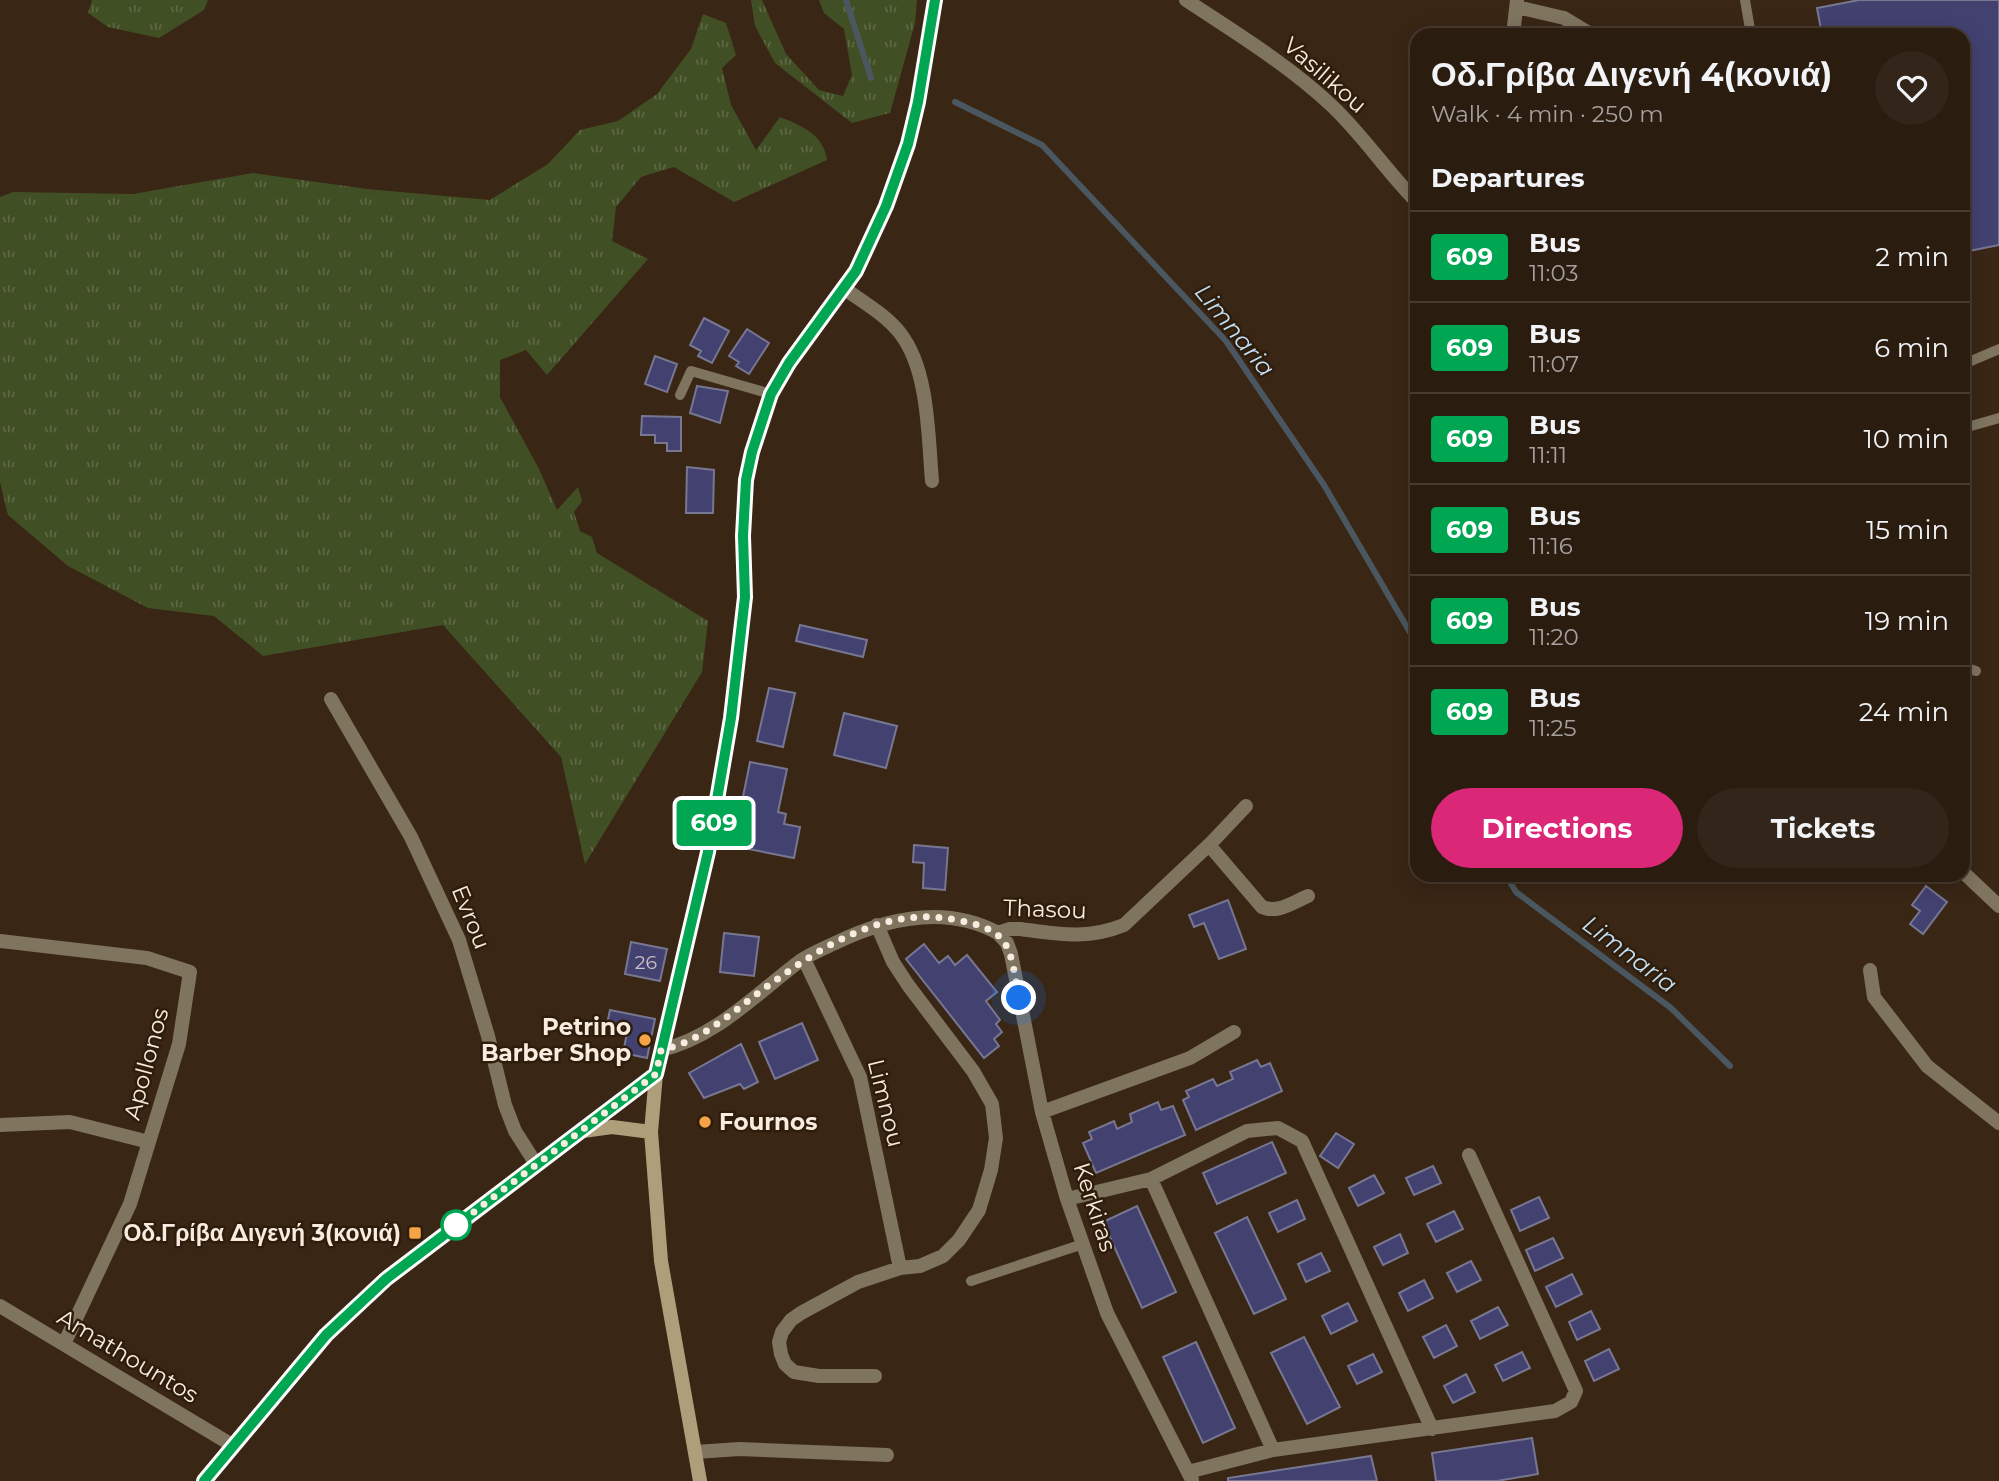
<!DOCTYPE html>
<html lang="en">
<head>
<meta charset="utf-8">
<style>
  :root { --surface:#2b1c10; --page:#332519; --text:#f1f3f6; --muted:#a6a19f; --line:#473a30; --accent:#db2777 }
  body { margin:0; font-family:Montserrat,sans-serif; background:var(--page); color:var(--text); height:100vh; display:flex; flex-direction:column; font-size:26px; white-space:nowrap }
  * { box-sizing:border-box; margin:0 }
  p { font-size:23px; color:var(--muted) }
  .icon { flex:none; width:38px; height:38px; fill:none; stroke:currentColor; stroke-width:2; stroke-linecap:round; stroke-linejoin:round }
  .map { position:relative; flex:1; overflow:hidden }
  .panel { position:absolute; left:1410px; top:28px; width:560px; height:854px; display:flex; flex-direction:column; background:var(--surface); border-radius:21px; box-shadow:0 4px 18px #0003,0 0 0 2px var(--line) }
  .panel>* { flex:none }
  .badge { padding:0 14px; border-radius:5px; font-size:24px; line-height:46px }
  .you { position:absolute; width:35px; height:35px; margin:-18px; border:5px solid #fff; border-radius:50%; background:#1a73e8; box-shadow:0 0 0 10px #1a73e833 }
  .map>.badge { position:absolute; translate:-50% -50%; box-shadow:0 0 0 4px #fff }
  h2 { padding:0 21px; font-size:26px; line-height:63px }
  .round { display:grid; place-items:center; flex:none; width:74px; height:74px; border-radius:37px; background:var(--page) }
  .overview { display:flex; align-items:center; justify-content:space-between; height:119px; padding:0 21px }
  h1 { font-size:33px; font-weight:700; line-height:52px }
  .primary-button { display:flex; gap:14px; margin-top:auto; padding:14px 21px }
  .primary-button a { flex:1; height:80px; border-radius:42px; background:var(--accent); color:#fff; font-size:28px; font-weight:700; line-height:80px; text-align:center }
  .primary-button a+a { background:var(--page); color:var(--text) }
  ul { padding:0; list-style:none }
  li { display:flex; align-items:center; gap:21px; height:91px; padding:0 21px; border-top:2px solid var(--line) }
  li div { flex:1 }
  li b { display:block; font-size:26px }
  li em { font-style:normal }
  li .badge { min-width:77px; font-weight:700; text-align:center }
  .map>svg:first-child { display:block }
  .grass { fill:url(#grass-tufts) }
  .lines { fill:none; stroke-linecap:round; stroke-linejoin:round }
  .stream { stroke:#4b5760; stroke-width:6 }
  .building { fill:#434170; stroke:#777792; stroke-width:2 }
  .lane { stroke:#7f745e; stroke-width:10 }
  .street { stroke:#7f745e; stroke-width:14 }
  .secondary { stroke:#af9e7a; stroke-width:14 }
  .line-casing { stroke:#fff; stroke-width:16 }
  .line { stroke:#00a651; stroke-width:10 }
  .walk { stroke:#f8ebe0; stroke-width:7; stroke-dasharray:0 12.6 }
  .poi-dot { fill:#f4a345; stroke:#2f1d0b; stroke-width:2.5 }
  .stop-dot { fill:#fff; stroke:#00a651; stroke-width:3.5 }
  .labels { text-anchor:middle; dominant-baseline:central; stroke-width:5; stroke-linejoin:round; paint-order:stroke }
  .number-label { font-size:19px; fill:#cbc0c4 }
  .street-label { font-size:23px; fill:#f8ebe0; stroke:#2f1d0b }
  .poi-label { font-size:23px; font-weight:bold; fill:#f8ebe0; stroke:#2f1d0b; text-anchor:end }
  .water-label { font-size:24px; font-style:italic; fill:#c1def4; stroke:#2f1d0b }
</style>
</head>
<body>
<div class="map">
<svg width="1999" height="1481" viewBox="0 0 1999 1481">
  <defs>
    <pattern id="grass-tufts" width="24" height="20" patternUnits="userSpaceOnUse" patternTransform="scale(1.75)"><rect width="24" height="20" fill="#414f25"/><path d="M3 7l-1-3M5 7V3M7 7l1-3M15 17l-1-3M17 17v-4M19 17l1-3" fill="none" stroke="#5d6844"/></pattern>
  </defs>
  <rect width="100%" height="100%" fill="#392615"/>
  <path class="grass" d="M 92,0 L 208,0 L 204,10 L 159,38 L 108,27 L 88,13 Z
    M 751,0 L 762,0 L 786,54 L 819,90 L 843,96 L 852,75 L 844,29 L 824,13 L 819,0 L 917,0 L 915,23 L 890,113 L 852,123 L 775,63 L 755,26 Z
    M 703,14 L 726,23 L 736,55 L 722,68 L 731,105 L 756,150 L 780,117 C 802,126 823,134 827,160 L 734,202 L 674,167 L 641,177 L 616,207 L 612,241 L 648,259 L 547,375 L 526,350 L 500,360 L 500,397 L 539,469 L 557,510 L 578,487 L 582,501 L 574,512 L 580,531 L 592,537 L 597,553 L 708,621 L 702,672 L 585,864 L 561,757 L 443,625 L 263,656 L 214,616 L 148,608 L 68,566 L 8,515 L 0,482 L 0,197 L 13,192 L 133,194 L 253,173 L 367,189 L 490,200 L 548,164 L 580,130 L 618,121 L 657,94 L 691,49 Z"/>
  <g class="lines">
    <path class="stream" d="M 846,0 L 871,78
      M 955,102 L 1042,145 L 1226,341 L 1324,485 L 1418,646
      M 1506,875 L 1516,892 L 1671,1008 L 1730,1066"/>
  </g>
  <path class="building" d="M 1859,0 L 1999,0 L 1999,245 L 1964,252 L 1964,35 L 1822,35 L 1817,8 Z
    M 704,318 L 729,331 L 712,363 L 698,356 L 701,351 L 690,345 Z
    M 747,329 L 769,343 L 749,374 L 736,366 L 739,362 L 729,356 Z
    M 655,356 L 677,364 L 667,392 L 645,384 Z
    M 697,386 L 728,391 L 720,423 L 690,413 Z
    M 642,416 L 681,417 L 681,451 L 667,451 L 667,443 L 655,443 L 655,435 L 641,435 Z
    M 687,467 L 714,470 L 713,513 L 686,513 Z
    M 800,625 L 867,640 L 863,657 L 796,641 Z
    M 769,688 L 795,693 L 783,747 L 757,741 Z
    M 844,713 L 897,726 L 886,768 L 834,755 Z
    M 750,762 L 787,769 L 778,812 L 786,814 L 784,824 L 800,827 L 794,858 L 733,846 Z
    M 914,845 L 948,848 L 945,890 L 923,888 L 924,863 L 913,862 Z
    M 1926,886 L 1947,902 L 1923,934 L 1910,924 L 1920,911 L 1912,905 Z
    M 1228,900 L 1246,949 L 1219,959 L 1204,923 L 1194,927 L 1189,915 Z
    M 724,933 L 759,937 L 754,976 L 720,972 Z
    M 631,942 L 667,949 L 660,981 L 625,974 Z
    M 924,944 L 939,963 L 948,956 L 955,965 L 967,955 L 997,992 L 986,1001 L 1000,1020 L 996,1024 L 1002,1032 L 994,1039 L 999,1046 L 984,1058 L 906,959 Z
    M 610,1010 L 655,1019 L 647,1058 L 623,1053 L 628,1028 L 607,1024 Z
    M 802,1023 L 818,1060 L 775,1079 L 759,1042 Z
    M 741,1044 L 758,1082 L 744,1089 L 740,1084 L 704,1098 L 689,1073 Z
    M 1257,1060 L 1261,1067 L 1270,1063 L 1282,1091 L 1196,1130 L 1183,1100 L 1189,1097 L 1186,1091 L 1213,1079 L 1217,1086 L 1233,1079 L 1230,1072 Z
    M 1158,1102 L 1161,1110 L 1173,1106 L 1185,1135 L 1096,1173 L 1083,1143 L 1092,1139 L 1089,1132 L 1114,1121 L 1117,1129 L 1132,1122 L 1130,1114 Z
    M 1336,1133 L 1354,1144 L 1338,1168 L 1320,1156 Z
    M 1272,1142 L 1286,1173 L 1217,1204 L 1203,1173 Z
    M 1433,1166 L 1441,1183 L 1414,1195 L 1406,1178 Z
    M 1374,1175 L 1384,1193 L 1358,1206 L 1349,1188 Z
    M 1539,1197 L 1549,1218 L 1520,1231 L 1511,1210 Z
    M 1297,1200 L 1305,1219 L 1278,1232 L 1269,1213 Z
    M 1137,1206 L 1176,1292 L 1142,1308 L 1103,1222 Z
    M 1454,1211 L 1463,1229 L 1436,1242 L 1427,1224 Z
    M 1247,1217 L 1286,1299 L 1254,1314 L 1215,1233 Z
    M 1400,1234 L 1408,1253 L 1383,1265 L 1374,1247 Z
    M 1553,1238 L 1563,1258 L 1535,1271 L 1526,1250 Z
    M 1321,1253 L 1330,1271 L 1306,1282 L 1298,1264 Z
    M 1471,1261 L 1481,1280 L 1457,1292 L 1447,1273 Z
    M 1572,1274 L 1582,1294 L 1556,1307 L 1546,1287 Z
    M 1424,1280 L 1433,1298 L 1408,1311 L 1399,1293 Z
    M 1348,1303 L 1357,1321 L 1331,1334 L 1322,1316 Z
    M 1498,1307 L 1508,1325 L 1480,1339 L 1471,1321 Z
    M 1591,1311 L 1600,1329 L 1577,1340 L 1569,1322 Z
    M 1446,1325 L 1457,1346 L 1434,1358 L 1423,1337 Z
    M 1304,1337 L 1340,1407 L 1307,1424 L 1271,1353 Z
    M 1196,1342 L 1235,1428 L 1203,1443 L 1163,1357 Z
    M 1609,1349 L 1619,1369 L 1594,1381 L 1585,1361 Z
    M 1522,1352 L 1530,1368 L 1503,1381 L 1495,1365 Z
    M 1373,1354 L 1382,1372 L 1357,1384 L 1348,1366 Z
    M 1466,1374 L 1475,1392 L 1453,1403 L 1444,1386 Z
    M 1532,1438 L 1538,1474 L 1497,1481 L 1436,1481 L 1432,1453 Z
    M 1371,1456 L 1377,1481 L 1228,1481 L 1228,1478 Z"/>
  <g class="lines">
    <path class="lane" d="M 1745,0 L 1751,35
      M 1964,364 L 1999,349
      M 680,395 L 691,371 L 771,394
      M 1964,428 L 1999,418
      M 1964,667 L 1976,671
      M 971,1281 L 1083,1244"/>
    <path class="street" d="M 1186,0 C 1236,33 1287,64 1331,105 C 1363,135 1387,172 1418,203
      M 1517,7 L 1564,18 L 1592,35
      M 1513,35 L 1517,0
      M 845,289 C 863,302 886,315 900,333 C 929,370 928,436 932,481
      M 331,699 L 411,837 L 459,940 L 488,1036 L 505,1105 L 515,1131 L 536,1164
      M 1209,845 L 1262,907 C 1278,914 1293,902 1308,896
      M 1964,873 L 1999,906
      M 998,933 L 1007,943 L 1011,954 L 1042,1112 L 1067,1199 L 1107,1313 L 1192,1480
      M 0,941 L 147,958 L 190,972 L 179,1044 L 130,1204 L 64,1344
      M 804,959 L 860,1077 L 900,1268
      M 1870,970 L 1874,997 L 1927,1066 L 1999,1123
      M 661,1050 C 715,1038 757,993 800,961 C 810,954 822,949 833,944 C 884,919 945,904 998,933 L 1010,929 L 1020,929 C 1059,934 1087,940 1124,925 L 1212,842 L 1246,806
      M 1042,1112 L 1190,1058 L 1234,1032
      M 0,1125 L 70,1122 L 149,1142
      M 1151,1179 L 1273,1450
      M 1067,1199 L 1151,1179 L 1247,1131 L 1278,1128 L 1302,1141 L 1432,1429
      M 0,1306 L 232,1445
      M 875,1376 L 819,1376 L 794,1372 L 785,1364 L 781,1354 L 779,1342 L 782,1332 L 791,1320 L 801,1313 L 858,1282 L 900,1268 L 920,1266 L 943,1256 L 959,1240 L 979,1210 L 991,1170 L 996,1138 L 992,1104 L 973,1071 L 908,985 L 893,962 L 877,925
      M 696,1452 L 739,1449 L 887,1455
      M 1188,1472 L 1273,1450 L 1555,1411 L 1571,1402 L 1576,1391 L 1469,1155"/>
    <path class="secondary" d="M 583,1131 L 612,1127 L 651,1132
      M 204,1481 L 326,1335 L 386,1279 L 656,1074
      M 700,1481 L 661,1261 L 651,1132 L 656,1074 L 708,852 L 731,718 L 745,597 L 743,536 L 746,480 L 752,452 L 771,394 L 789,363 L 856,271 L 886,206 L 908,144 L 918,102 L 935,0"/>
  </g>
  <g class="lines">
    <g class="line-casing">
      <path id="line" d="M 204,1481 L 326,1335 L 386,1279 L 656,1074 L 708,852 L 731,718 L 745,597 L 743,536 L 746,480 L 752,452 L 771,394 L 789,363 L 856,271 L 886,206 L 908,144 L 918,102 L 935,0"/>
    </g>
    <use href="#line" class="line"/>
    <path class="walk" d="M 456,1225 L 450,1230 L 656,1074 L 661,1050 C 698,1042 724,1019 753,997 C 809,955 877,906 951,919 C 1011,929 1009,943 1019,998"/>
  </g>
  <g class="poi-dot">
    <circle cx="645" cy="1040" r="7"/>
    <circle cx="705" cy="1122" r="7"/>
    <rect x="408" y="1226" width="14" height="14" rx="3.5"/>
  </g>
  <circle class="stop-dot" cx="456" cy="1225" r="14"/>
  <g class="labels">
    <g class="number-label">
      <text x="646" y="962">26</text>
    </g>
    <g class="street-label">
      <text transform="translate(1325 75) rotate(41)">Vasilikou</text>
      <text transform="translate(1045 909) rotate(2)">Thasou</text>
      <text transform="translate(471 917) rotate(68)">Evrou</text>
      <text transform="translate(146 1064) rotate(-75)">Apollonos</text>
      <text transform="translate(886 1103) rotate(76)">Limnou</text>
      <text transform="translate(1095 1207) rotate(72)">Kerkiras</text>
      <text transform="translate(128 1356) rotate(31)">Amathountos</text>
    </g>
    <g class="poi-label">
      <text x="631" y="1027">Petrino<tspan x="631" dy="26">Barber Shop</tspan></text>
      <text x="719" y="1122" text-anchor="start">Fournos</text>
      <text x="401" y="1233">Οδ.Γρίβα Διγενή 3(κονιά)</text>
    </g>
    <g class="water-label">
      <text transform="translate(1235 330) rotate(51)">Limnaria</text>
      <text transform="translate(1630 954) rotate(37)">Limnaria</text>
    </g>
  </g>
</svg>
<div class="you" style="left:1019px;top:998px"></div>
<b class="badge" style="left:714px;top:823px;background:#00a651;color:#fff">609</b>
<section class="panel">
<div class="overview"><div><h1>Οδ.Γρίβα Διγενή 4(κονιά)</h1><p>Walk · 4 min · 250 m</p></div><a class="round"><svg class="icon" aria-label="heart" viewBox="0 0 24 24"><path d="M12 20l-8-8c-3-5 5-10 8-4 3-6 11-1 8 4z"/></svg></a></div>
<h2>Departures</h2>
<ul>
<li><span class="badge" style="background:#00a651;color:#fff">609</span><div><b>Bus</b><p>11:03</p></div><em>2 min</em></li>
<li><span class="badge" style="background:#00a651;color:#fff">609</span><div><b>Bus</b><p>11:07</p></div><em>6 min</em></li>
<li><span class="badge" style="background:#00a651;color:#fff">609</span><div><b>Bus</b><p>11:11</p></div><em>10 min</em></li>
<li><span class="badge" style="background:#00a651;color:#fff">609</span><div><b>Bus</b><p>11:16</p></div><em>15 min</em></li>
<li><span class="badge" style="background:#00a651;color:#fff">609</span><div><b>Bus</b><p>11:20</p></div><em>19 min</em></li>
<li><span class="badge" style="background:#00a651;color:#fff">609</span><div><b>Bus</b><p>11:25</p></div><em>24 min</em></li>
</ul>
<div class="primary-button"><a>Directions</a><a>Tickets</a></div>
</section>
</div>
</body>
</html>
